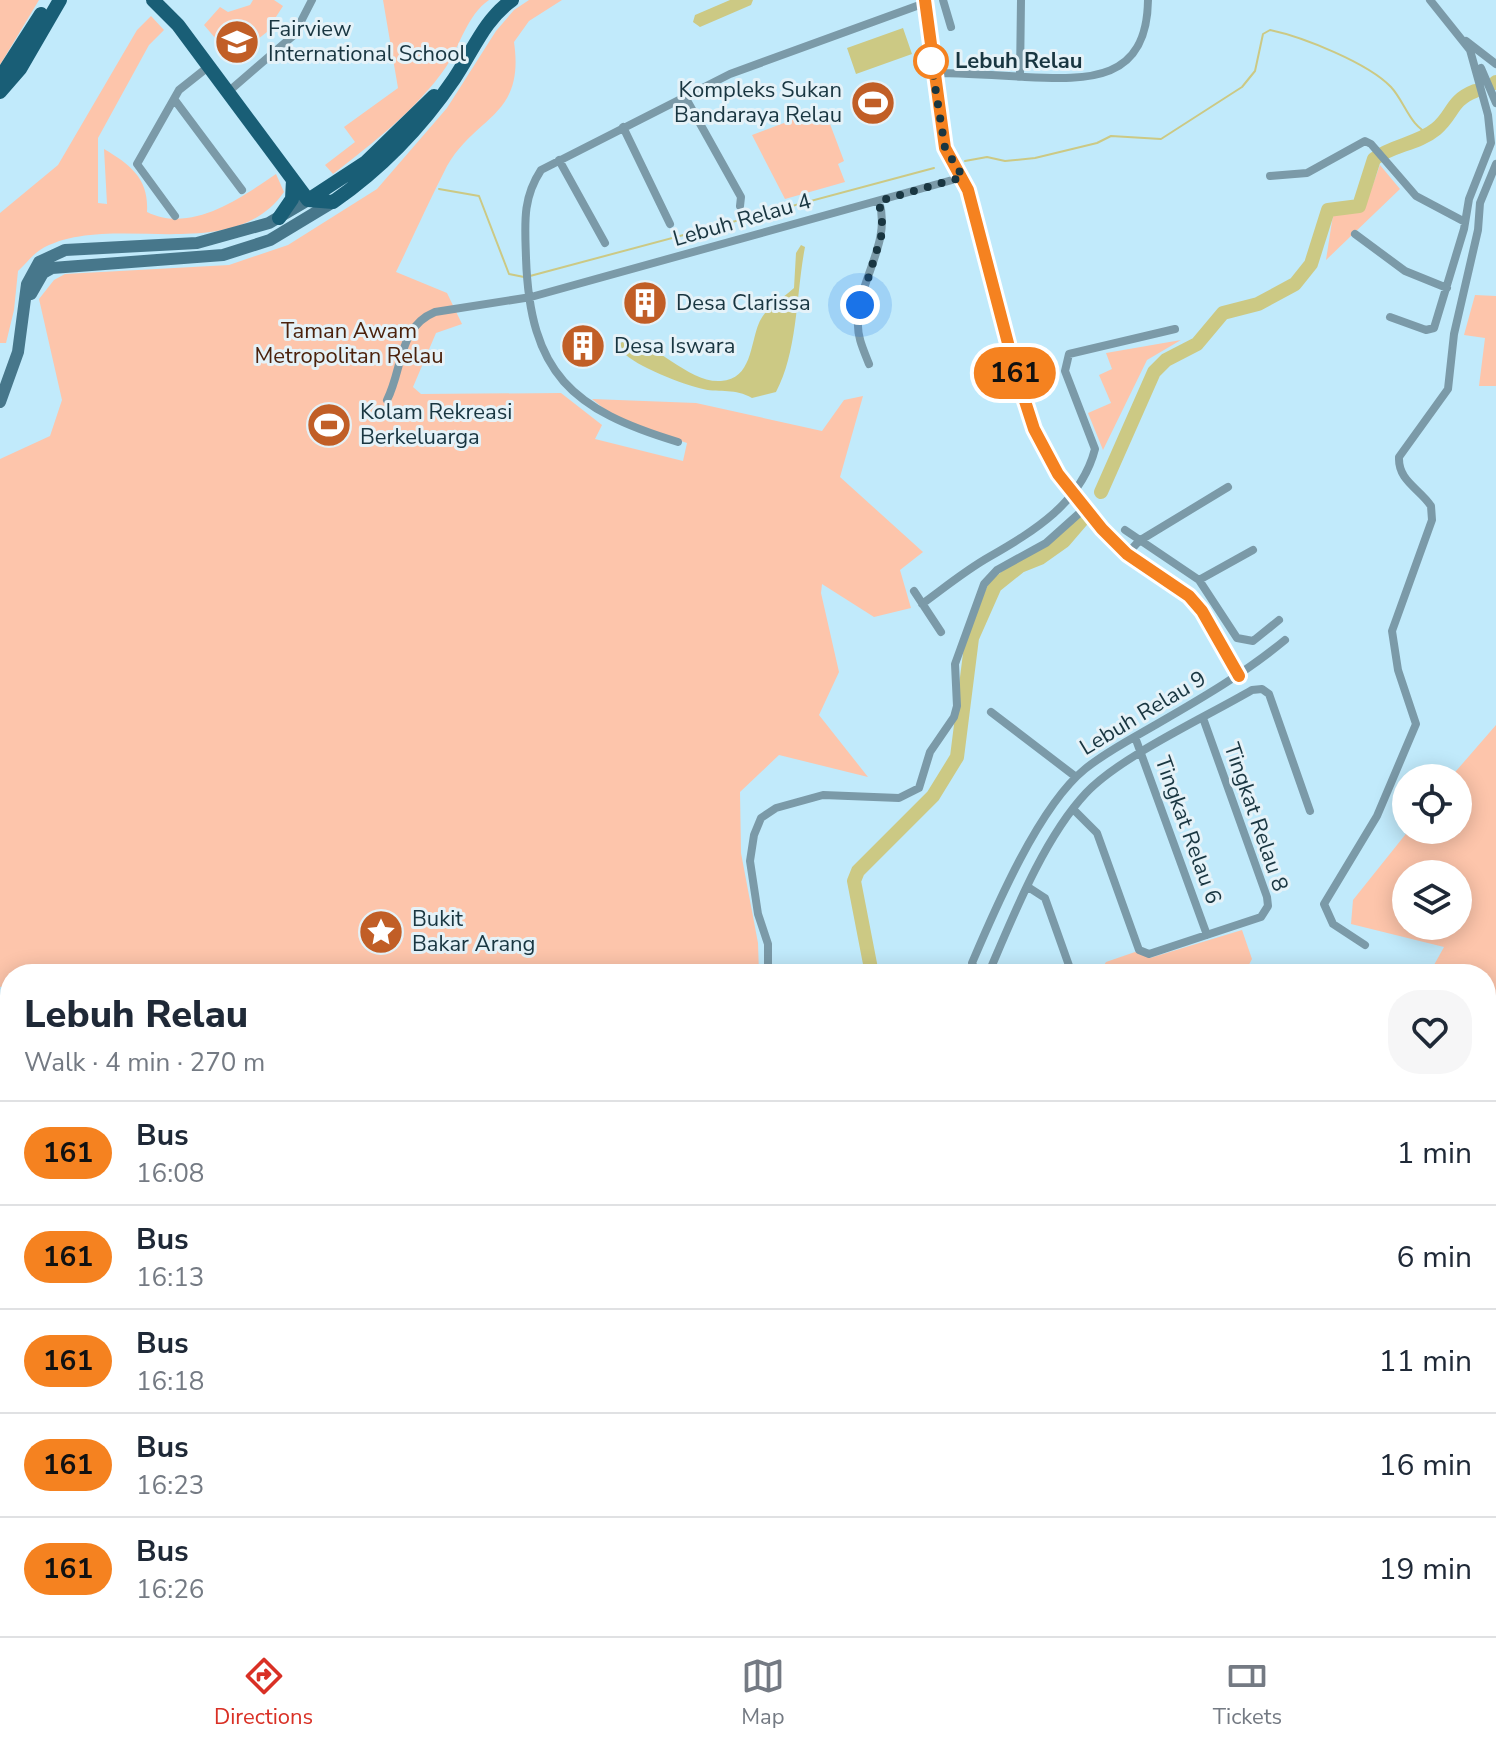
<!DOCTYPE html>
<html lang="en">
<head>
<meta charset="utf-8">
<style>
  :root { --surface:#fff; --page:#f6f6f7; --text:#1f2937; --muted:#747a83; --line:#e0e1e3; --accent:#d93025 }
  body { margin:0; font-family:"Nunito Sans",sans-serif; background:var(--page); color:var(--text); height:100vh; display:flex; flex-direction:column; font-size:30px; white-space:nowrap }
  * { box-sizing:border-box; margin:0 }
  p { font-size:26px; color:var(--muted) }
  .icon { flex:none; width:44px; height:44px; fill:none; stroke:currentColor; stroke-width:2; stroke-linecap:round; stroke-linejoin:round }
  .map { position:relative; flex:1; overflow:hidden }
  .sheet { position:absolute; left:0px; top:964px; width:1496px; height:672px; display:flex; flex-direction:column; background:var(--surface); border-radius:32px 32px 0 0; box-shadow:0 4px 20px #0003 }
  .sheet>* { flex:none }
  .badge { padding:0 16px; border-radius:26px; font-size:28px; line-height:52px }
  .tools { position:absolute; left:1392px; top:764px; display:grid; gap:16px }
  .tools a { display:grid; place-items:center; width:80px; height:80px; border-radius:50%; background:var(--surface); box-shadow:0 4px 20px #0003; font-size:40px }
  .you { position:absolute; width:40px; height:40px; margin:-20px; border:6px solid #fff; border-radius:50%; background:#1a73e8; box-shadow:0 0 0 12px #1a73e833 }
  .map>.badge { position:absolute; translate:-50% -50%; box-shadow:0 0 0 4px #fff }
  .round { display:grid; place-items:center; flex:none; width:84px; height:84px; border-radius:32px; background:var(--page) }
  .head { display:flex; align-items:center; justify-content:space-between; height:136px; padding:0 24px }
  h1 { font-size:38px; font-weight:800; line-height:60px }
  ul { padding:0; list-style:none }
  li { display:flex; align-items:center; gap:24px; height:104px; padding:0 24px; border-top:2px solid var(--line) }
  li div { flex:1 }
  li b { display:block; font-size:30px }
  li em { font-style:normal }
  li .badge { min-width:88px; font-weight:700; text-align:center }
  .tab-bar { display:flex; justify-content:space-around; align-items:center; height:112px; border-top:2px solid var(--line); background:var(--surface); font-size:22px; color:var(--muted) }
  .tab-bar a { display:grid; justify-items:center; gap:4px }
  .tab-bar .selected { color:var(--accent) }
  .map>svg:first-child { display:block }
  .green { fill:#fdc5ab; fill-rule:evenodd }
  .water { fill:#ccc984 }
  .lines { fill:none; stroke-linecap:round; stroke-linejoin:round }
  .stream { stroke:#ccc984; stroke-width:2 }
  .river { stroke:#ccc984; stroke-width:14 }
  .street { stroke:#7b9aa8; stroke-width:8 }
  .secondary { stroke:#47778b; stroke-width:12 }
  .primary { stroke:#195e76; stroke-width:14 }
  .line-casing { stroke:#fff; stroke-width:18 }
  .line { stroke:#f58220; stroke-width:12 }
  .walk { stroke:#193641; stroke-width:8; stroke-dasharray:0 14.4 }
  .stop-dot { fill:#fff; stroke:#f58220; stroke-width:4 }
  .labels { text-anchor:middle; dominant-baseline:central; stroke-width:6; stroke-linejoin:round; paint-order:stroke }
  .poi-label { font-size:22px; fill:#193641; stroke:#e5f2f8; text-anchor:start }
  .stop-label { font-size:22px; font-weight:bold; fill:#193641; stroke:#e5f2f8; text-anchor:start }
  .street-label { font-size:22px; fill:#193641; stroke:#e5f2f8 }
  .park-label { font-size:22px; fill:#4c220c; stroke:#e5f2f8 }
</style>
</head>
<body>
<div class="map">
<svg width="1496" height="1636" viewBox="0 0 1496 1636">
  <rect width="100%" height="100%" fill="#c1eafb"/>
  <path class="green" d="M 0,0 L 39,0 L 0,65 Z
    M 253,0 L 274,0 L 283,6 L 274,20 L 277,24 L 233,59 L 204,25 L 220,7 L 228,12 L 250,5 Z
    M 383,0 L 489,0 C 467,15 460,46 446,67 C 417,109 373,143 333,174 L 325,165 L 355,142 L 344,127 L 398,88 Z
    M 529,0 L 562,0 L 529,21 L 514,42 C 525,117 476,115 447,166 C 429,201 413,237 396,272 L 447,293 L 462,324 L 436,333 L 413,387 L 421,394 L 561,393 L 602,425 L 595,439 L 683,461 L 687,443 L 618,420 L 592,399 L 696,403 L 822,431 L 844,400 L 863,396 L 840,477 L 923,552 L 900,570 L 911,608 L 874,617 L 822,584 L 821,593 L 839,672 L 819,715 L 868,777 L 779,755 L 740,792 L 741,853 L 758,943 L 759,974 L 10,974 L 10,985 L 0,987 L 0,459 L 50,436 L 62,400 L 39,299 L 54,280 L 65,274 L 229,265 L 288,245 L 377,189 L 447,108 L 496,31 L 514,10 Z
    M 151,16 L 164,30 L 149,45 L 98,138 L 98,203 L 107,204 L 104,149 C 131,165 149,179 147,212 C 191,234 241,198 276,174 L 284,192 C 231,268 108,209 40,250 C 32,255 25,265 18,271 L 14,310 L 6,343 L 0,343 L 0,213 L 58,165 L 137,30 Z
    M 813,112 L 816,120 L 827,116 L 844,161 L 838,164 L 845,182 L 785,199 L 752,135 Z
    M 1380,165 L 1400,189 L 1326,260 L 1333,215 L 1364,209 Z
    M 1475,295 L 1496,296 L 1496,386 L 1479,386 L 1485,338 L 1464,335 Z
    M 1181,340 L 1147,360 L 1103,450 L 1088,413 L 1111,403 L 1099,375 L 1112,369 L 1106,353 Z
    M 1496,725 L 1496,1636 L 568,1636 L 571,1626 L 1486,1626 L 1486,974 L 1429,974 L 1444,947 L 1351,924 L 1353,900 L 1409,830 L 1458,830 L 1458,778 L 1450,778 ZM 1406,874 L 1458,874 L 1458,926 L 1406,926 Z
    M 1242,930 L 1252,959 L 1244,974 L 1220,974 L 1211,967 L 1197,974 L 1086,974 L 1103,967 L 1106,962 L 1135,952 L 1150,958 Z
    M 0,1174 L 10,1176 L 10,1251 L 0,1252 Z
    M 10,1550 L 10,1626 L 406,1626 L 384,1636 L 101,1636 L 90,1627 L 62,1636 L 0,1636 L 0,1554 Z"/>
  <path class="water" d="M 730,0 L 753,0 L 751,5 L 700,27 L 693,22 L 695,15 Z
    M 903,28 L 912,54 L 856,74 L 847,48 Z
    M 801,245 L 805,247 C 796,293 798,351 776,392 L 752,398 C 735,388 721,393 703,389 C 684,385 635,366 623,352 L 620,343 C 647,331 686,384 721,381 C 752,379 750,344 759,323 C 765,308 782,299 794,288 L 796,253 Z"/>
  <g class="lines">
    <path class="stream" d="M 965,161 L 987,157 L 1005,161 L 1035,158 L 1097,143 L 1111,136 L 1161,139 L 1242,87 L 1255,71 L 1263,34 L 1270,30 C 1303,37 1368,63 1391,87 C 1405,102 1410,127 1430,134
      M 439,189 L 479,196 L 509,274 L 524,277
      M 530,276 L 934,168"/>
    <path class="river" d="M 1495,83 L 1496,82
      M 1101,492 L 1154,372 L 1166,360 L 1197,344 L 1223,313 L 1258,304 L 1295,284 L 1311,264 L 1328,210 L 1359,206 L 1374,159 C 1392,145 1418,144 1436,129 C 1454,114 1450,101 1475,91
      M 872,974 L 854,881 L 858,871 L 933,796 L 957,757 L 972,638 L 995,586 L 1020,566 L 1040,558 L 1064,541 L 1082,520"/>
    <path class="street" d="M 943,0 L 951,27
      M 925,1 L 945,148 L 968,190 L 1015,370 L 1034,429 L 1058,474 L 1102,529 L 1127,554 L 1189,596 L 1202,611 L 1239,676
      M 1466,41 L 1496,64
      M 1481,68 L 1496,103
      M 933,73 C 964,73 994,75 1025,77 C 1089,80 1147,82 1148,0
      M 1020,76 L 1021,0
      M 228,92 L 294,35 L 312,0
      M 684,95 L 741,197 L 740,206
      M 174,99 L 242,190
      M 623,127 L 670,224
      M 559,160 L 605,243
      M 1270,176 L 1307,173 L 1365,141 L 1371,144 L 1416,196 L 1465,222
      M 175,216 L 137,164 L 179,90 L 208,67
      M 1355,234 L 1405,271 L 1447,288
      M 1390,317 L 1426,330 L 1434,328 L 1464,229 L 1469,199 L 1491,143 L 1488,115 L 1470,50 L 1430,0
      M 869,364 C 864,351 857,337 858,322 C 858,280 892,243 879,201
      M 387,400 C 403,369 398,327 435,312 L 531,297 L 963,177
      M 678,442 C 572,410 530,374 526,258 C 525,224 522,199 541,170 L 730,74 L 925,3
      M 1125,530 L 1199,580 L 1237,638 L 1253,641 L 1279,620
      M 1127,554 L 1139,541 L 1228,487
      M 1199,580 L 1253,550
      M 914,591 L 941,632
      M 922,604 C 944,588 966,570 989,557 C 1034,531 1081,503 1095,449 L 1065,371 L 1069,354 L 1175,329
      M 991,712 L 1076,777
      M 1135,737 L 1207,935
      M 1074,810 L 1097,833 L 1139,950 L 1149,954 L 1261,917 L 1268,906 L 1267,897 L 1203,718
      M 1028,887 L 1045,898 L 1072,974
      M 1365,945 L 1333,924 L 1324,904 L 1377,816 L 1416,724 L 1398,670 L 1392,631 L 1432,520 L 1431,506 C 1419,488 1398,481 1399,457 L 1448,389 L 1454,334 L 1478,230 L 1480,203 L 1496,164
      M 990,970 C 1014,914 1044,838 1086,793 C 1121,756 1206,717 1252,690 L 1262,689 L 1269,694 L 1310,811
      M 768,974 L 768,944 L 758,914 L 750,861 L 754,835 L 761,818 L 776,808 L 823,795 L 899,798 L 919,788 L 930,752 L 954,717 L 957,706 L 955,664 L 984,584 L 997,570 L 1046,543 L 1084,509
      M 977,974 L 972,963 C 995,909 1039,806 1085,769 C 1107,751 1133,738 1157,724 C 1202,698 1245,673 1285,640"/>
    <path class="secondary" d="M 31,294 L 43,273 L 52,268 L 223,255 L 270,240 L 333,202
      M 0,402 L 18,352 L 27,284 L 39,262 L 65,250 L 197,243 L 269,223 L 308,200"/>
    <path class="primary" d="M 153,0 L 178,25 L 308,200
      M 0,78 L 41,14
      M 0,92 L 20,69 L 60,0
      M 308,200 L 333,202 C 382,168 420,129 454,79 C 473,51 484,20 512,0
      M 308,200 L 366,162 L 434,96
      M 279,218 L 292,199 L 293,180
      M 0,1005 L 10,1003
      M 519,1626 L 529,1636"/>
  </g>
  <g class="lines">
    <g class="line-casing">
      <path id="line" d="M 925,0 L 945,148 L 968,190 L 1015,370 L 1034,429 L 1058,474 L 1102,529 L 1127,554 L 1189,596 L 1202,611 L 1239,676"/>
    </g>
    <use href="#line" class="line"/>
    <path class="walk" d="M 860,305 L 883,230 L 879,201 L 963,177 L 945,148 L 931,61"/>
  </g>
  <defs>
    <g id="school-disc" transform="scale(2.3)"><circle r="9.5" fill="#c15e26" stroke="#e5f2f8"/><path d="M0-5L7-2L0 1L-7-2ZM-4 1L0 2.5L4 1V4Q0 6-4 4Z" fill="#fff"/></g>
    <g id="stadium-disc" transform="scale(2.3)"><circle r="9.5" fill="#c15e26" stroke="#e5f2f8"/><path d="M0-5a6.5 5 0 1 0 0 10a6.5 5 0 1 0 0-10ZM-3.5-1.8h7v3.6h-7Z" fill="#fff"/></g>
    <g id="building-disc" transform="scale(2.3)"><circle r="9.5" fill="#c15e26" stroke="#e5f2f8"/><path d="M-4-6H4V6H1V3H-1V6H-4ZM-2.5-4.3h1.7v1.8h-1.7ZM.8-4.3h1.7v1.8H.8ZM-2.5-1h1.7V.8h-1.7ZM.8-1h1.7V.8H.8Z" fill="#fff"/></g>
    <g id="sight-disc" transform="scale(2.3)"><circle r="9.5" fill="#c15e26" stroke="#e5f2f8"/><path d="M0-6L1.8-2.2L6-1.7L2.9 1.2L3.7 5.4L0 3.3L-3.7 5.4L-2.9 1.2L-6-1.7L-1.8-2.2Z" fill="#fff"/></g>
  </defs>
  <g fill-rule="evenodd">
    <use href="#school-disc" x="237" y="42"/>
    <use href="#stadium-disc" x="873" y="103"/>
    <use href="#building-disc" x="645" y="303"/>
    <use href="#building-disc" x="583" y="346"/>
    <use href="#stadium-disc" x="329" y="425"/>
    <use href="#sight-disc" x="381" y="932"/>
  </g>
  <circle class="stop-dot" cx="931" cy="61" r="16"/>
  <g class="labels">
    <g class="poi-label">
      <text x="268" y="29">Fairview<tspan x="268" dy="25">International School</tspan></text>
      <text x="842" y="90" text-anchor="end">Kompleks Sukan<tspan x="842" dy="25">Bandaraya Relau</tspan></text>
      <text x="676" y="303">Desa Clarissa</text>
      <text x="614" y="346">Desa Iswara</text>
      <text x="360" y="412">Kolam Rekreasi<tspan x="360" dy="25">Berkeluarga</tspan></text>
      <text x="412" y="919">Bukit<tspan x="412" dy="25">Bakar Arang</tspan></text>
    </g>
    <g class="stop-label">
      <text x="955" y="61">Lebuh Relau</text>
    </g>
    <g class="street-label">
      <text transform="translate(742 220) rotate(-16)">Lebuh Relau 4</text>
      <text transform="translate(1143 713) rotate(-31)">Lebuh Relau 9</text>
      <text transform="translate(1256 817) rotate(71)">Tingkat Relau 8</text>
      <text transform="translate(1188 830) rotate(70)">Tingkat Relau 6</text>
    </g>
    <g class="park-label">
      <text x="349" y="331">Taman Awam<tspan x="349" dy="25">Metropolitan Relau</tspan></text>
    </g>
  </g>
</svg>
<div class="tools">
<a><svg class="icon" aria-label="locate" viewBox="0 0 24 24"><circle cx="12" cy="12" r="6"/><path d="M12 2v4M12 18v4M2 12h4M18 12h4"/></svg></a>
<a><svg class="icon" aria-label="layers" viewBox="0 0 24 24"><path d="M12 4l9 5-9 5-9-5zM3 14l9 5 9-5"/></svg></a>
</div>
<div class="you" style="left:860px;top:305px"></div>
<b class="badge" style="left:1015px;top:373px;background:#f58220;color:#111">161</b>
<section class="sheet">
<div class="head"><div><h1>Lebuh Relau</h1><p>Walk · 4 min · 270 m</p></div><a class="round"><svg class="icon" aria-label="heart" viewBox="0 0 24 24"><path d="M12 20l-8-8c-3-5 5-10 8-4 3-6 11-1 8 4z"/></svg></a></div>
<ul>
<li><span class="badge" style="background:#f58220;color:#111">161</span><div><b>Bus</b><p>16:08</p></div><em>1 min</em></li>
<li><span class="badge" style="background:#f58220;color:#111">161</span><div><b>Bus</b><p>16:13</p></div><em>6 min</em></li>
<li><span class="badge" style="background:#f58220;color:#111">161</span><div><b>Bus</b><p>16:18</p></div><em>11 min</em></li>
<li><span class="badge" style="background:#f58220;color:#111">161</span><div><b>Bus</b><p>16:23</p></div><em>16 min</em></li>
<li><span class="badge" style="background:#f58220;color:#111">161</span><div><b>Bus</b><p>16:26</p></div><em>19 min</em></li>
</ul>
</section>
</div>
<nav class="tab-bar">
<a class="selected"><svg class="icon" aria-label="directions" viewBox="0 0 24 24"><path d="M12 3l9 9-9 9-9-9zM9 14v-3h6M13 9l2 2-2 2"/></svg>Directions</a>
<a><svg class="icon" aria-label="map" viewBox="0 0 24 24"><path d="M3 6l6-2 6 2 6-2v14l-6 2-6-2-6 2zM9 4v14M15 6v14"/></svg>Map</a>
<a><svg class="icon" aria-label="tickets" viewBox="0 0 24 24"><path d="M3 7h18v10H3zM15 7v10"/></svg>Tickets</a>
</nav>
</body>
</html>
